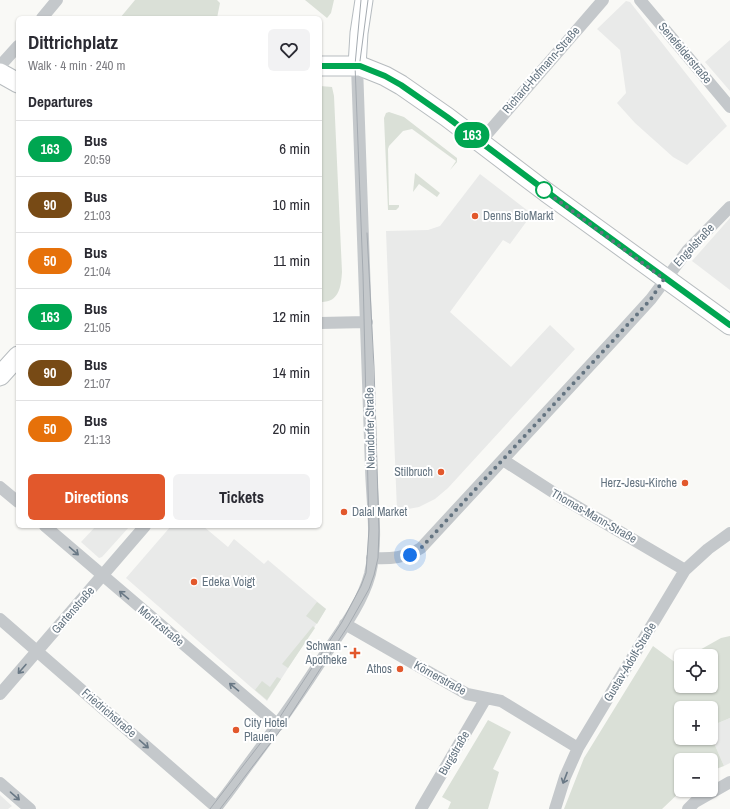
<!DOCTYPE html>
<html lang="en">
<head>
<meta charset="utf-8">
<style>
  :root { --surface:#fff; --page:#f2f2f3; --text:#2b2b33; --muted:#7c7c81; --line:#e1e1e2; --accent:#e2582c }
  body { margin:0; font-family:"Archivo Narrow",sans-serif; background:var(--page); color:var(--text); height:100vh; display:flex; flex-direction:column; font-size:15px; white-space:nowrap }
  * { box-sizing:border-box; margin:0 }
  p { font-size:13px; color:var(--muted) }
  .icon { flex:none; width:22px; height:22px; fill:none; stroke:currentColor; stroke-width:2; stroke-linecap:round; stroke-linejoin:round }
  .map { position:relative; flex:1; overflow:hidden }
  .panel { position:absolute; left:16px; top:16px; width:306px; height:512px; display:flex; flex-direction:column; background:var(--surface); border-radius:6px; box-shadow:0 1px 3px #0004 }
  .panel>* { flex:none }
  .badge { padding:0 8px; border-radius:13px; font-size:14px; line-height:26px }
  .fabs { position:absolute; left:674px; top:649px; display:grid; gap:8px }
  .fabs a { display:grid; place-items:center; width:44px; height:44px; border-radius:6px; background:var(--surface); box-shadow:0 1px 3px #0004; font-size:20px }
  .you { position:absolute; width:20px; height:20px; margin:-10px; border:3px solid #fff; border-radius:50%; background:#1a73e8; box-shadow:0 0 0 6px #1a73e833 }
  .map>.badge { position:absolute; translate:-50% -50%; box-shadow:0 0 0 2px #fff }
  h2 { padding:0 12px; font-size:15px; line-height:36px }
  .round { display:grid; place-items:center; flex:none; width:42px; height:42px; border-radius:6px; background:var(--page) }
  .summary { display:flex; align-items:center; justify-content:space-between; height:68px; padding:0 12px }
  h1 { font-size:19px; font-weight:700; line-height:30px }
  .button { display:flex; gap:8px; margin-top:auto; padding:8px 12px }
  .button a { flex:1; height:46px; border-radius:6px; background:var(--accent); color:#fff; font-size:16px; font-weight:700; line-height:46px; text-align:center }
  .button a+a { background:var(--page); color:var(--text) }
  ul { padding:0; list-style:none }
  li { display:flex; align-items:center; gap:12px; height:56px; padding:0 12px; border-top:1px solid var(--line) }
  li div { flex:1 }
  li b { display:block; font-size:15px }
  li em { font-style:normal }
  li .badge { min-width:44px; font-weight:700; text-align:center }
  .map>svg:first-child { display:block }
  .built { fill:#e9eae9 }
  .green { fill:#dae0d7 }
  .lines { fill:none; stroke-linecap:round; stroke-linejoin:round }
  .secondary-casing { stroke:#b6bcc0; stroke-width:19 }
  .primary-casing { stroke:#b7bcbf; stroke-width:21 }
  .street { stroke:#c4c8cb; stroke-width:12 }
  .secondary { stroke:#fff; stroke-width:17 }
  .primary { stroke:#fff; stroke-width:19 }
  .tram { stroke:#a5abb1; stroke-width:1 }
  .oneway { stroke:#697885 }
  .line-casing { stroke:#fff; stroke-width:9 }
  .line { stroke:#00a651; stroke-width:6 }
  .walk { stroke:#647481; stroke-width:4; stroke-dasharray:0 7.2 }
  .stop-dot { fill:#fff; stroke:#00a651; stroke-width:2 }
  .poi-dot { fill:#e2582c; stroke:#fff; stroke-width:1.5 }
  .labels { text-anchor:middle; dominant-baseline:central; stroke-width:4; stroke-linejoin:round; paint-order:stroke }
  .street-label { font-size:12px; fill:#647481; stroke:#fff }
  .poi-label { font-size:12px; fill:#647481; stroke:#fff; text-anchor:start }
</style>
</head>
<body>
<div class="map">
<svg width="730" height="809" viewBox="0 0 730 809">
  <rect width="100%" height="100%" fill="#f9f9f6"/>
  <path class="built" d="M 626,1 L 630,2 L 727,126 L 687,165 L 673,157 L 635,123 L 617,103 L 626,93 L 620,50 L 597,29 Z
    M 730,40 L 730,91 L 705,62 Z
    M 480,174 L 532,214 L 510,244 L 503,240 L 450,312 L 511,367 L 550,325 L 575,349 L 448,488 L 435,499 L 419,507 L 397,511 L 386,231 L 428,230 L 440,226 Z
    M 730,218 L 730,290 L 692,261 Z
    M 96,526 L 130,526 L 102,557 L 99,558 L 81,542 Z
    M 171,526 L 203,526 L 228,547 L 234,539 L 264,564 L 268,560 L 326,609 L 267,701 L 126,578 Z
    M 730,718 L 730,763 L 724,766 L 711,736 L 711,726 Z
    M 0,795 L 12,806 L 8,809 L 0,809 Z"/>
  <path class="green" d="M 135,0 L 217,0 L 220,3 L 217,18 L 120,18 Z
    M 305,0 L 334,0 L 331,13 L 327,18 Z
    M 320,86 L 332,87 L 334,96 L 342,272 C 341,287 339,303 320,302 Z
    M 389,112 L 404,117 L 457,158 L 457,162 L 450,170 L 456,161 L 412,129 L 403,131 L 389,146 L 388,149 L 389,205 L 399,205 L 399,207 L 396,210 L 388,210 L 384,118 L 386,113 Z
    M 415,173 L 440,193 L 437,197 L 419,184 L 413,192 Z
    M 317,602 L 326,609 L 317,624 L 306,616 Z
    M 313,626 L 315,628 L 288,668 L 282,664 Z
    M 730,636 L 730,718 L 711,726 L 711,708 L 681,708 L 681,738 L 711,738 L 711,736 L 724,766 L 711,771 L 711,760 L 681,760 L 681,790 L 682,790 L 662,809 L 564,809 L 584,758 L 653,646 L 676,663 L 681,661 L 681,686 L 711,686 L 711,656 L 689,656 L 721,638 Z
    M 277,677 L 281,679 L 267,700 L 255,690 L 262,681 L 270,687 Z
    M 488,720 L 511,732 L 493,769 L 499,772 L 488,809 L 448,809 L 451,802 L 442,797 Z"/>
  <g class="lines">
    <g class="secondary-casing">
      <path id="secondary" d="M 357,66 L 359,33 L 364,0"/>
    </g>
    <g class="primary-casing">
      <path id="primary" d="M 320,66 L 360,66 L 385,76 L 401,85 L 447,117 L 546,192 L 730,325
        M 0,73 L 18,83
        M 0,376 L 18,356"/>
    </g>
    <path class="street" d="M 640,0 L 730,107
      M 42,18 L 57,0
      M 0,66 L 18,46
      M 480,142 L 603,0
      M 320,323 L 367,322
      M 503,460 L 559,496 L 685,570
      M 0,487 L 18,502
      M 45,526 L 278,725
      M 372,558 C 391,559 405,558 421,548 L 620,333 L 651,299 L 687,251 L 730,207
      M 0,619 L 216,807
      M 345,624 L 467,694 L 501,701 L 578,748
      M 0,694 L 145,526
      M 0,783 L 30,809
      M 215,809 C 227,795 237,780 248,765 C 274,730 300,694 324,656 C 341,631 362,604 370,574 C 378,541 372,502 371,468 L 357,66
      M 421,809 L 486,698
      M 555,809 L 565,777 L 578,748 L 685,570 L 708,549 L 730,533
      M 688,809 L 695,802 L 730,782"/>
    <use href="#secondary" class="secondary"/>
    <use href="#primary" class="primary"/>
    <path class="tram" d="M 360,61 L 368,0
      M 210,809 L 276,723 L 342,622 L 361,586 L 366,573 L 369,529 L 363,275 L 355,65 L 361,0
      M 220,809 L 282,728 L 348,626 L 369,589 L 374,575 L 378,558 L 379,531 L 374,367 L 367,233"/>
  </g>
  <defs><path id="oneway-shaft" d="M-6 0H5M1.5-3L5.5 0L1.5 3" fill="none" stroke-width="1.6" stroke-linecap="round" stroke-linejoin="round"/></defs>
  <g class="oneway">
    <use href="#oneway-shaft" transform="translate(74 551) rotate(41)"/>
    <use href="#oneway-shaft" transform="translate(124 595) rotate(-140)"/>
    <use href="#oneway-shaft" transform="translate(22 669) rotate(131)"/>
    <use href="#oneway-shaft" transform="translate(234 687) rotate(-140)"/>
    <use href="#oneway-shaft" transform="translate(144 744) rotate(41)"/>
    <use href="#oneway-shaft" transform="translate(565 778) rotate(111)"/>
    <use href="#oneway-shaft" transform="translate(15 796) rotate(41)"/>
  </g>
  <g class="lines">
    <g class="line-casing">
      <path id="line" d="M 320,66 L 360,66 L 385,76 L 401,85 L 447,117 L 558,200 L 730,325"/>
    </g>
    <use href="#line" class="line"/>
    <path class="walk" d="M 410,555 L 421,548 L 620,333 L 651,299 L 664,279 L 544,190"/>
  </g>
  <circle class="stop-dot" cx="544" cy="190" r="8"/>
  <g class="poi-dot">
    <circle cx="475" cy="216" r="4"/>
    <circle cx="441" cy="472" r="4"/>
    <circle cx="685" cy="483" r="4"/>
    <circle cx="344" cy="512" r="4"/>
    <circle cx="194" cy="582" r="4"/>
    <path d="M353 647h4v4h4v4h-4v4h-4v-4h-4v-4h4z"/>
    <circle cx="400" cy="669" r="4"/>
    <circle cx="236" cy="730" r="4"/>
  </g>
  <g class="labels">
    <g class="street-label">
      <text transform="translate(685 53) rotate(50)">Senefelderstraße</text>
      <text transform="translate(541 70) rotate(-49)">Richard-Hofmann-Straße</text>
      <text transform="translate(694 245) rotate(-47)">Engelstraße</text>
      <text transform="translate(370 428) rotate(-91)">Neundorfer Straße</text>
      <text transform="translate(594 516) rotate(30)">Thomas-Mann-Straße</text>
      <text transform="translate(73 610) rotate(-49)">Gartenstraße</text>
      <text transform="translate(161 626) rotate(40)">Moritzstraße</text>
      <text transform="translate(630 662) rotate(-59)">Gustav-Adolf-Straße</text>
      <text transform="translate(440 678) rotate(29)">Körnerstraße</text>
      <text transform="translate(109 713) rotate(41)">Friedrichstraße</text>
      <text transform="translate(454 753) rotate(-60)">Burgstraße</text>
    </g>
    <g class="poi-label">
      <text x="483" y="216">Denns BioMarkt</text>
      <text x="433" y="472" text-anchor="end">Stilbruch</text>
      <text x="677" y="483" text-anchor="end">Herz-Jesu-Kirche</text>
      <text x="352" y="512">Dalal Market</text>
      <text x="202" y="582">Edeka Voigt</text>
      <text x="347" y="646" text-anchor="end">Schwan -<tspan x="347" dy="14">Apotheke</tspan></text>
      <text x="392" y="669" text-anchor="end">Athos</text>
      <text x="244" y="723">City Hotel<tspan x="244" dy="14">Plauen</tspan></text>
    </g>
  </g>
</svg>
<div class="fabs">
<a><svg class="icon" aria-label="locate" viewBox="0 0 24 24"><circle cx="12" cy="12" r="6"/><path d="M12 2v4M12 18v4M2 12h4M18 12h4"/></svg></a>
<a>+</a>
<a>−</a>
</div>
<div class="you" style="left:410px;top:555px"></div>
<b class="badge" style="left:472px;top:135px;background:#00a651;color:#fff">163</b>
<section class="panel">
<div class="summary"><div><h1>Dittrichplatz</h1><p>Walk · 4 min · 240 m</p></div><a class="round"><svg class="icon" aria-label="heart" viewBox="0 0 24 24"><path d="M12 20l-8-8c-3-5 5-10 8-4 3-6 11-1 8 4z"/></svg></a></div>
<h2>Departures</h2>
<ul>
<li><span class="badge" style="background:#00a651;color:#fff">163</span><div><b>Bus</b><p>20:59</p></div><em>6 min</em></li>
<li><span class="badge" style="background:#774a15;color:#fff">90</span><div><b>Bus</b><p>21:03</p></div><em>10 min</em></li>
<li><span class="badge" style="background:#e6710a;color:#fff">50</span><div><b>Bus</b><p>21:04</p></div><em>11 min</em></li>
<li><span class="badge" style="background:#00a651;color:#fff">163</span><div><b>Bus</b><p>21:05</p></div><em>12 min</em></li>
<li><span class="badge" style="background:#774a15;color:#fff">90</span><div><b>Bus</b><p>21:07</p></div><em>14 min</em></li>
<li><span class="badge" style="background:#e6710a;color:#fff">50</span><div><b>Bus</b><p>21:13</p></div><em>20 min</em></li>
</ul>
<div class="button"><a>Directions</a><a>Tickets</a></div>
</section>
</div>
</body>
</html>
